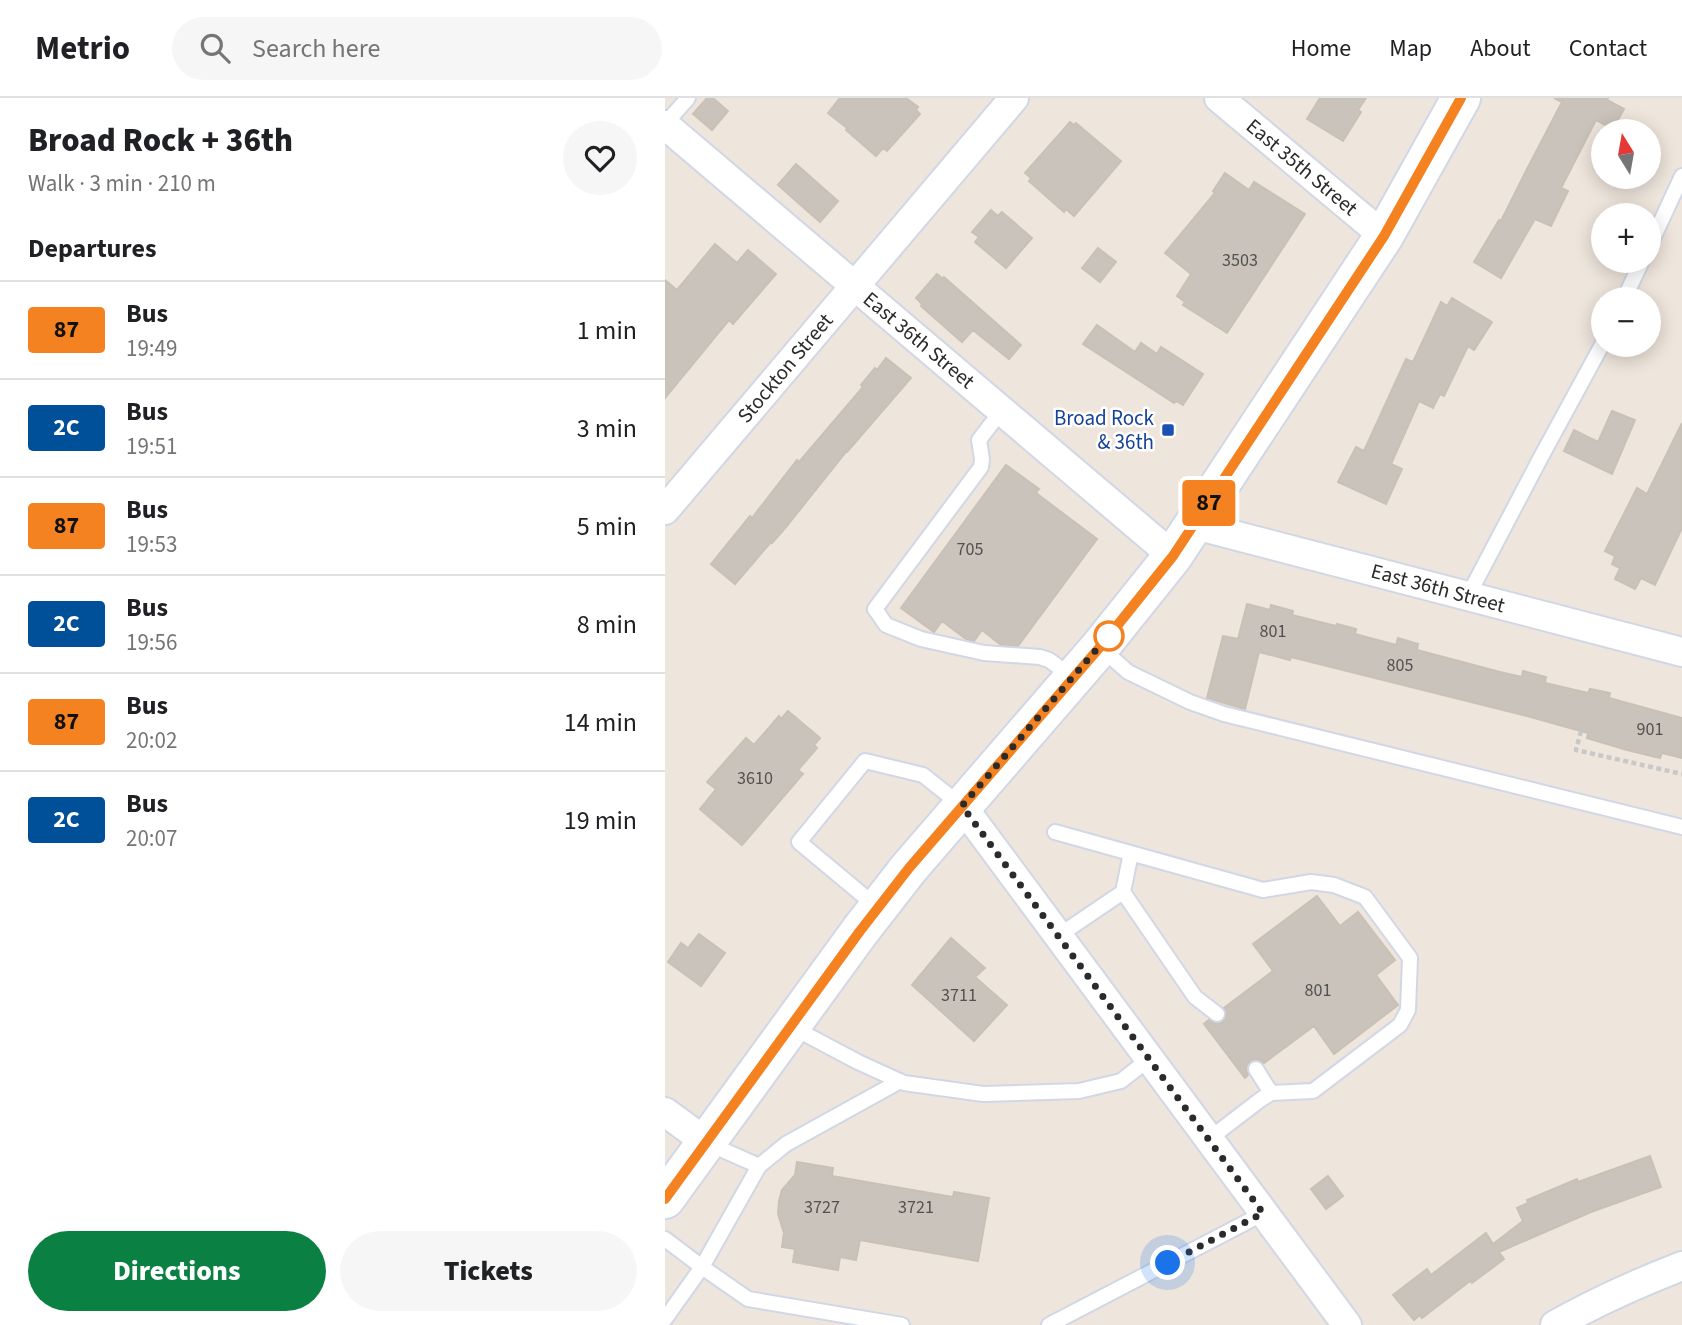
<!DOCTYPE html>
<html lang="en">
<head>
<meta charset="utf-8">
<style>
  :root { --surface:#fff; --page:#f6f6f6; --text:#202124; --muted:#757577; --line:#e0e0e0; --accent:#0b8043 }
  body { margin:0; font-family:"Source Sans 3",sans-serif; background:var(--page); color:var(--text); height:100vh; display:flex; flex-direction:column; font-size:26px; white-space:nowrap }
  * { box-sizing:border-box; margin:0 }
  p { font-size:23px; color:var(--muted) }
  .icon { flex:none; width:38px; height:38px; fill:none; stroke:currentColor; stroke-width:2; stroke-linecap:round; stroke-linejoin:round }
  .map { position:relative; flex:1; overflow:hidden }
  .panel { display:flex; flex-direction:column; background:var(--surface); width:665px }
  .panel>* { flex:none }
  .badge { padding:0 14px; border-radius:5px; font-size:24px; line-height:46px }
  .needle { width:46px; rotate:349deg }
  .tools { position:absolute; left:926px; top:21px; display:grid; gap:14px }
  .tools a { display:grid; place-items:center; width:70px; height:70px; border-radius:50%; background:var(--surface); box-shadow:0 4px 18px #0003; font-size:35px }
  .you { position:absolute; width:35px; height:35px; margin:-18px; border:5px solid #fff; border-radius:50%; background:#1a73e8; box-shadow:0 0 0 10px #1a73e833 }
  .map>.badge { position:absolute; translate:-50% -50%; box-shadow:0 0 0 4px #fff }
  h2 { padding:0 28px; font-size:26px; line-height:63px }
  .round { display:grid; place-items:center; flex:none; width:74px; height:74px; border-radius:37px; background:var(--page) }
  .headline { display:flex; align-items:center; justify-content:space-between; height:119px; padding:0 28px }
  h1 { font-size:33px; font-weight:800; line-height:52px }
  .primary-button { display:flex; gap:14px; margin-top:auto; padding:14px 28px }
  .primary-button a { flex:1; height:80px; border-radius:42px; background:var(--accent); color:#fff; font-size:28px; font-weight:800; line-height:80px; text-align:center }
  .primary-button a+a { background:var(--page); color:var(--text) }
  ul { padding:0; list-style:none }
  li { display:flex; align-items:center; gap:21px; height:98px; padding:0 28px; border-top:2px solid var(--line) }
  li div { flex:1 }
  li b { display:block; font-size:26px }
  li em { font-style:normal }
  li .badge { min-width:77px; font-weight:700; text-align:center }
  header { display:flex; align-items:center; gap:42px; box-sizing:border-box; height:98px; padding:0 35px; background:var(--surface); border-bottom:2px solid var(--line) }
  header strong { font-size:33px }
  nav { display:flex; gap:38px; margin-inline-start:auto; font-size:24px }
  .search { width:490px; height:63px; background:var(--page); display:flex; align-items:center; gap:18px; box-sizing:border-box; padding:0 24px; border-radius:38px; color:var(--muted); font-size:26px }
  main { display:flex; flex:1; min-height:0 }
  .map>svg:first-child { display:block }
  .building { fill:#c9c3bb; stroke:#cac1b6; stroke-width:2 }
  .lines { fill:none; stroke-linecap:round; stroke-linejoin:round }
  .service-casing { stroke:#d1d7e5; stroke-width:18 }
  .minor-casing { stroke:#d1d7e5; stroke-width:32 }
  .secondary-casing { stroke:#d1d7e5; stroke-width:42 }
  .path { stroke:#c8c8c8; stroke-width:4.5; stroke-dasharray:5 3.5; stroke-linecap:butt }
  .service { stroke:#fff; stroke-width:14 }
  .minor { stroke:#fff; stroke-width:28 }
  .secondary { stroke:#fff; stroke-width:38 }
  .line-casing { stroke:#fff; stroke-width:16 }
  .line { stroke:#f58220; stroke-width:10 }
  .walk { stroke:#2b2b2b; stroke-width:7; stroke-dasharray:0 12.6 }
  .transit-dot { fill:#1a4fb4; stroke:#fff; stroke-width:2.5 }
  .stop-dot { fill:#fff; stroke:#f58220; stroke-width:3.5 }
  .labels { text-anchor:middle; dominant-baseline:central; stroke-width:5; stroke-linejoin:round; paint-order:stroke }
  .number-label { font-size:18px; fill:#52514f }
  .street-label { font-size:21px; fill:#2b2b2b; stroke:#fff }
  .transit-label { font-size:21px; fill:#164399; stroke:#fff; text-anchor:end }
</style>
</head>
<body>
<header>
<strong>Metrio</strong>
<div class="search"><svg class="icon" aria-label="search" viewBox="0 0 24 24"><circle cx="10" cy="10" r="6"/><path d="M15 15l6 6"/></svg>Search here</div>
<nav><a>Home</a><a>Map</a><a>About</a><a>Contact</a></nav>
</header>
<main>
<section class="panel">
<div class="headline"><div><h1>Broad Rock + 36th</h1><p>Walk · 3 min · 210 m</p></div><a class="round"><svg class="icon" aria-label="heart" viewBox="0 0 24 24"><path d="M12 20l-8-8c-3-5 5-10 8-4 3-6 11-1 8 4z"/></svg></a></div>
<h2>Departures</h2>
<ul>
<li><span class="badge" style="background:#f58220;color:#111">87</span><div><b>Bus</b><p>19:49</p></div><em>1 min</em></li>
<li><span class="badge" style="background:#004f99;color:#fff">2C</span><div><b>Bus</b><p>19:51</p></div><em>3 min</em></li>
<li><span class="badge" style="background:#f58220;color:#111">87</span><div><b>Bus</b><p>19:53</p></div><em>5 min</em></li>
<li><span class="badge" style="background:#004f99;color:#fff">2C</span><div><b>Bus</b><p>19:56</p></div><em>8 min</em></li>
<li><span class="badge" style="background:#f58220;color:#111">87</span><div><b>Bus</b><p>20:02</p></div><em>14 min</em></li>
<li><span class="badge" style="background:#004f99;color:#fff">2C</span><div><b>Bus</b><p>20:07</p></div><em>19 min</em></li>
</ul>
<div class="primary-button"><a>Directions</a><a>Tickets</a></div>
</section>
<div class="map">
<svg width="1017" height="1227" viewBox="0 0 1017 1227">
  <rect width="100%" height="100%" fill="#eee5dc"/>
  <path class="building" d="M 42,0 L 48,0 L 63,13 L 47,32 L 28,16 Z
    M 175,0 L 241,0 L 253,9 L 251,12 L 255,16 L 222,53 L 218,50 L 211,58 L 181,32 L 182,30 L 163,15 Z
    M 655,0 L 701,0 L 693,12 L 696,14 L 678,43 L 642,21 Z
    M 889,0 L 943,0 L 942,2 L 959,11 L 948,31 L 931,22 L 896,90 L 903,93 L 886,128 L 870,121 L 836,180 L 809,164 L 834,122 L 836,123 L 861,73 L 897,4 Z
    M 405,24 L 409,27 L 411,25 L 456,63 L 409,118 L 401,111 L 399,114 L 364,83 L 366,80 L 360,75 Z
    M 131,66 L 173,103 L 155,124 L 113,87 Z
    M 560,75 L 584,92 L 589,84 L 640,116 L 562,235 L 518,207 L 520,204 L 512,198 L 526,176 L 500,155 L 550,95 L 548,93 Z
    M 326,112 L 333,118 L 337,114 L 367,140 L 341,170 L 310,144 L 314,139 L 307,134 Z
    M 50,146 L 72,165 L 83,152 L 111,176 L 68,226 L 64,222 L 0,300 L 0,182 L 12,192 Z
    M 433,150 L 451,164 L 435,184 L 417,170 Z
    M 272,176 L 278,181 L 279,179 L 356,247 L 344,261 L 308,232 L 297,244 L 256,208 L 257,206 L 251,200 Z
    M 787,200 L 827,224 L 809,252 L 803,248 L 779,298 L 775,296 L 768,310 L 754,303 L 726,366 L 737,371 L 721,406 L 673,384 L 691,349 L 699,353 L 741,261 L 748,264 L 776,204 L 782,208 Z
    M 432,227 L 470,254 L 476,245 L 492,256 L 496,249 L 538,276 L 518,307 L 511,303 L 509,305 L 418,246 Z
    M 221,260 L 246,280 L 182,354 L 181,354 L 121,429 L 107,445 L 106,444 L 70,486 L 46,466 L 85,418 L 87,420 L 132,362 L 134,364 L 198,289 L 196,287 L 210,270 L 212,272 Z
    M 947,313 L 970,322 L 947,376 L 899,353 L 909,332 L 933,344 Z
    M 1017,325 L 1017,430 L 990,487 L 976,480 L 970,491 L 950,481 L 955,470 L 947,466 L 950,458 L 940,453 L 972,390 L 982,396 Z
    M 341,367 L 374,391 L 371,395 L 432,441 L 353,548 L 336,547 L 317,532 L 309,543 L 301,541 L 277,523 L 269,534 L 236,510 Z
    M 582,506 L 605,512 L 606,507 L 628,513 L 627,517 L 671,528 L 672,526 L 691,531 L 690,536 L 731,547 L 733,540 L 753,546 L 752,552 L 835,574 L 857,579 L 858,573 L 881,579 L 880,585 L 923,595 L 925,591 L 945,595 L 944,600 L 1017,620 L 1017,660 L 997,655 L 995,660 L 962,652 L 922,640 L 923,635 L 858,617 L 626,559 L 625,562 L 594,554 L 580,611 L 542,600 L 558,538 L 573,541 Z
    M 123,613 L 155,640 L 149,647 L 152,650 L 133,672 L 138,676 L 77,747 L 35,711 L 51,691 L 42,684 L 81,640 L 89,647 L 114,618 L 116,621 Z
    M 652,798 L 675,828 L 693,814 L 730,862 L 711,877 L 733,907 L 669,956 L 649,928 L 599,965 L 591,961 L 585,963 L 581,971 L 583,977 L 580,980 L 539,926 L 544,922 L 550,925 L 556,925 L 561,918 L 559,910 L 608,873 L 588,846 Z
    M 34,836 L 60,855 L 36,888 L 3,864 L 16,845 L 23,850 Z
    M 286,840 L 320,870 L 310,879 L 342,907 L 309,943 L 247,887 Z
    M 985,1058 L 996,1089 L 926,1114 L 834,1154 L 839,1161 L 807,1185 L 805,1183 L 757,1220 L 755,1217 L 749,1222 L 728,1197 L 762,1171 L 766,1177 L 821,1135 L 828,1146 L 858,1123 L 852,1110 L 863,1105 L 862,1102 L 912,1081 L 913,1084 Z
    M 132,1064 L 168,1070 L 167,1078 L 288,1099 L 289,1094 L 324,1100 L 313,1163 L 195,1142 L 191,1162 L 175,1159 L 173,1172 L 128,1164 L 130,1151 L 117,1149 L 119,1135 L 113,1116 L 114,1103 L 117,1092 L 130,1077 Z
    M 663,1078 L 678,1098 L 661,1111 L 646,1091 Z"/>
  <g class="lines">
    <g class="service-casing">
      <path id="service" d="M 0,26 L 23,0
        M 984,149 L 1017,78
        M 959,201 L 977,163
        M 337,312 L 314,342 L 317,361 L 316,369 L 210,511 L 221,527 L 256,541 L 319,555 L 375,559 L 384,562 L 406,578
        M 803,498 L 876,359 L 938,245
        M 436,550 L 463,574 L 525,604 L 559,616 L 1017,729
        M 390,734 L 598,792 L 646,784 L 669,787 L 700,799 L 745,860 L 743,912 L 735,927 L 648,993 L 606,995 L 595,1002 L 544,1041
        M 458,794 L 466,755
        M 212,809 L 134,744 L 200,663 L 258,677 L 297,708
        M 393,838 L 458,794 L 530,899 L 552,916
        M 127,929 L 193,964 L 239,985 L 318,996 L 414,993 L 456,983 L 484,961
        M 591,971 L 606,995
        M 42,1045 L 94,1068 L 121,1046 L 235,983
        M 0,1141 L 37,1169 L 94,1068
        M 0,1221 L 37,1169 L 83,1201 L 237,1227
        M 384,1227 L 599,1115"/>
    </g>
    <g class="minor-casing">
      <path id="minor" d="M 554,0 L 719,138
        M 0,27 L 508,458
        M 0,412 L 349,0
        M 530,427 L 1017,554
        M 297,708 L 682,1227
        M 0,1014 L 41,1044
        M 890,1227 C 931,1204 973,1185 1017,1168"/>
    </g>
    <g class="secondary-casing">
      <path id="secondary" d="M 0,1101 L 195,833 L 244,770 L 435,549 L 508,458 L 719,138 L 796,0"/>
    </g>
    <path class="path" d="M 916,633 L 911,652 L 1017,676"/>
    <use href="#service" class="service"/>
    <use href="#minor" class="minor"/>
    <use href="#secondary" class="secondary"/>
  </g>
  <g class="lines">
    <g class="line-casing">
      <path id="line" d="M 0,1101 L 195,833 L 244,770 L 435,549 L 508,458 L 719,138 L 796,0"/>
    </g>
    <use href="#line" class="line"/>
    <path class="walk" d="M 444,538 L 449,531 L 297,708 L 598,1115 L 503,1165"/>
  </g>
  <rect class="transit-dot" x="496" y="325" width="14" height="14" rx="3.5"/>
  <circle class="stop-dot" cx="444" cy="538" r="14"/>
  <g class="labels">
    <g class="number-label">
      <text x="575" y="162">3503</text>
      <text x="305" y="451">705</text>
      <text x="608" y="533">801</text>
      <text x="735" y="567">805</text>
      <text x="985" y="631">901</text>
      <text x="90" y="680">3610</text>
      <text x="653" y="892">801</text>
      <text x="294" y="897">3711</text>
      <text x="157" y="1109">3727</text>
      <text x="251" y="1109">3721</text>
    </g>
    <g class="street-label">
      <text transform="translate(637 69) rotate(40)">East 35th Street</text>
      <text transform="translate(254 242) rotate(40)">East 36th Street</text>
      <text transform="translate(120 270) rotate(-50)">Stockton Street</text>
      <text transform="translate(773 490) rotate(15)">East 36th Street</text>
    </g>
    <g class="transit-label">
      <text x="489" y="320">Broad Rock<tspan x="489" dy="24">&amp; 36th</tspan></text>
    </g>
  </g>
</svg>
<div class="tools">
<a><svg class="needle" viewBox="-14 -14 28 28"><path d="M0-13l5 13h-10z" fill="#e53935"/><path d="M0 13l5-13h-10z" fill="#757577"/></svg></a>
<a>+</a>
<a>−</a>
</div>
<div class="you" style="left:503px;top:1165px"></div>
<b class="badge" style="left:544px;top:405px;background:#f58220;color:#111">87</b>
</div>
</main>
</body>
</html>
